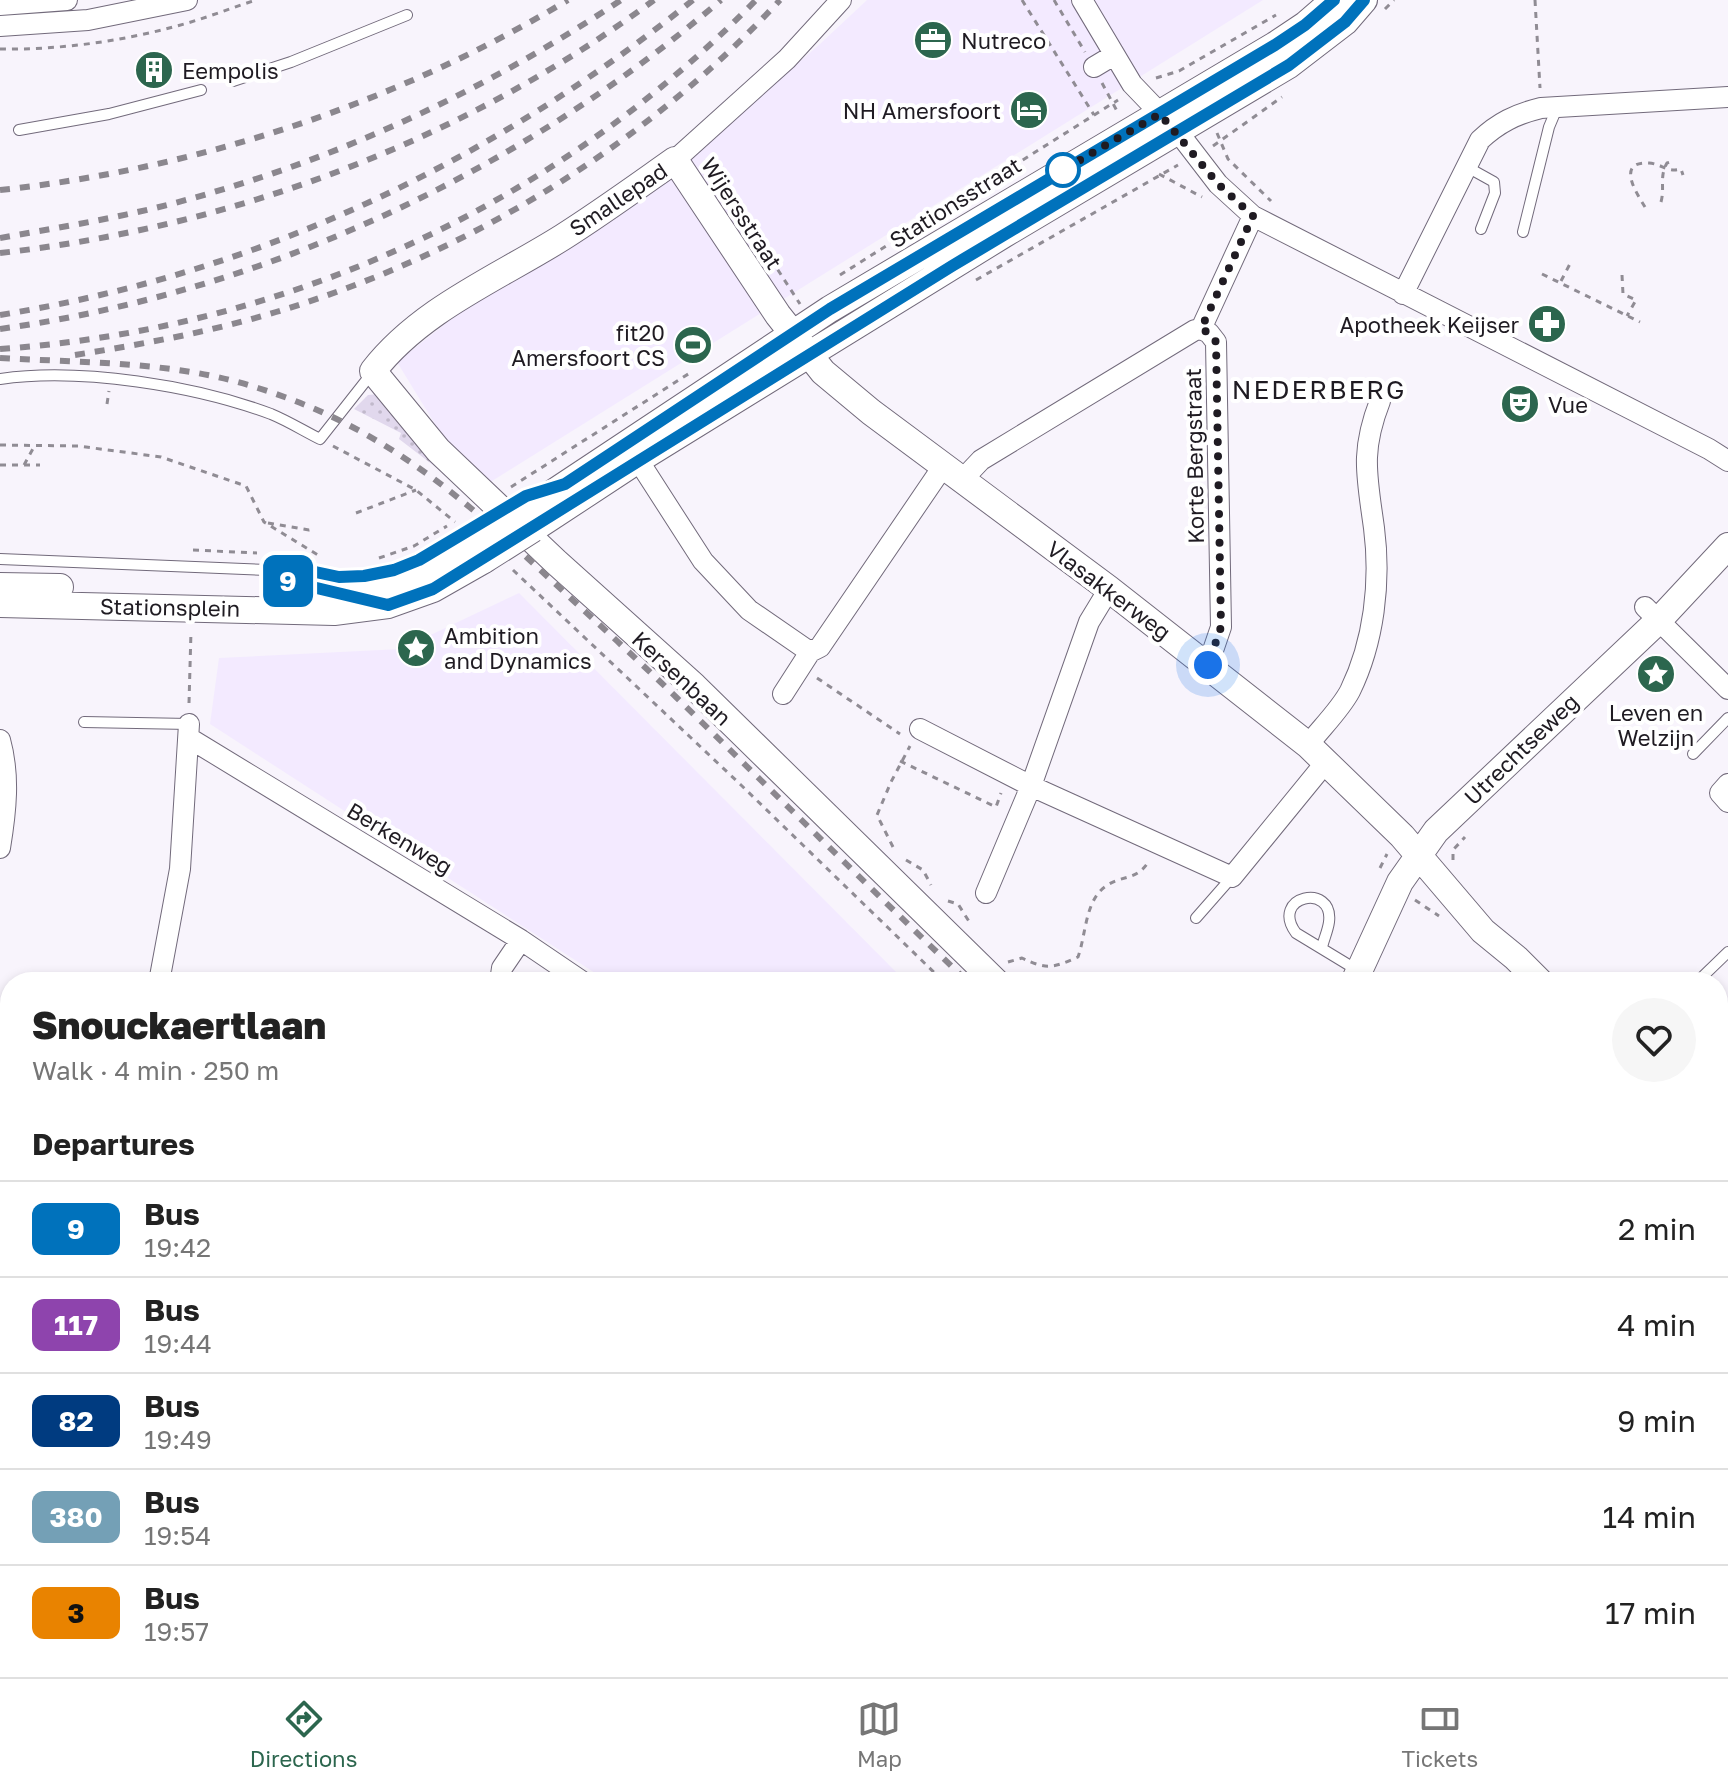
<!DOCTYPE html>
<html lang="en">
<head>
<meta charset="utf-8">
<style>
  :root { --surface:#fff; --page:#f6f6f6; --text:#222; --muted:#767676; --line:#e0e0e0; --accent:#2c664e }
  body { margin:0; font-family:"Golos Text",sans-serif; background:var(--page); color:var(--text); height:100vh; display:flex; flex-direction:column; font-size:30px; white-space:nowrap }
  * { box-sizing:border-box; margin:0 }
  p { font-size:26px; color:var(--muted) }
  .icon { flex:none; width:44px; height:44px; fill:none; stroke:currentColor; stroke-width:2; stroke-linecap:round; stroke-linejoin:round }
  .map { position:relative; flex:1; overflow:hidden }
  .side { position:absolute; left:0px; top:972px; width:1728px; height:706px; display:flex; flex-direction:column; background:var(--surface); border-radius:32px 32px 0 0; box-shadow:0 4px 12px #0003 }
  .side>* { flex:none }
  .badge { padding:0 16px; border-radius:12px; font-size:28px; line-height:52px }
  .you { position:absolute; width:40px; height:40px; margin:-20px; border:6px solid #fff; border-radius:50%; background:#1a73e8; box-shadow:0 0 0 12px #1a73e833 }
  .map>.badge { position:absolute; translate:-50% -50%; box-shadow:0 0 0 4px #fff }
  h2 { padding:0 32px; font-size:30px; line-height:72px }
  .round { display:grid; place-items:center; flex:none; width:84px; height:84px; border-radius:42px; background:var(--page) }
  .head { display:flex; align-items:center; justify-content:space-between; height:136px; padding:0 32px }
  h1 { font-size:38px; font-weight:800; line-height:60px }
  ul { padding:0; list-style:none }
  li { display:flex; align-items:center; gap:24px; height:96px; padding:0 32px; border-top:2px solid var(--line) }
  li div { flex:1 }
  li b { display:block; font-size:30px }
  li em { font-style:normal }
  li .badge { min-width:88px; font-weight:700; text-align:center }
  .dock { display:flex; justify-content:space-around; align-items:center; height:112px; border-top:2px solid var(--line); background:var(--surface); font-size:22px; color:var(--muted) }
  .dock a { display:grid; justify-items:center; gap:4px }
  .dock .on { color:var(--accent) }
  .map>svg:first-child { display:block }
  .built { fill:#f3eaff }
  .grass { fill:url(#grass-dots) }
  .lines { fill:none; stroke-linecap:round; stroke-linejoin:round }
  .lane-casing { stroke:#726a7b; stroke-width:12 }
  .street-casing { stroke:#726a7b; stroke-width:22 }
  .secondary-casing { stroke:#726a7b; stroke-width:28 }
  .path { stroke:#908c94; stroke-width:3; stroke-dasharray:6 6; stroke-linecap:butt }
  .lane { stroke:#fff; stroke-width:10 }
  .street { stroke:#fff; stroke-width:20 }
  .secondary { stroke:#fff; stroke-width:26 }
  .rail { stroke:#8b878e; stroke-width:6; stroke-dasharray:10 10; stroke-linecap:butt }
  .lane-bridge-casing { stroke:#726a7b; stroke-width:12; stroke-linecap:butt }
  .secondary-bridge-casing { stroke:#726a7b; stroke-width:28; stroke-linecap:butt }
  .lane-bridge { stroke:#fff; stroke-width:10 }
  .secondary-bridge { stroke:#fff; stroke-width:26 }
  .line-casing { stroke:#fff; stroke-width:18 }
  .line { stroke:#0072bc; stroke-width:12 }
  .walk { stroke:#1f1b22; stroke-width:8; stroke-dasharray:0 14.4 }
  .stop-dot { fill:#fff; stroke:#0072bc; stroke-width:4 }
  .labels { text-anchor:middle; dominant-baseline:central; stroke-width:8; stroke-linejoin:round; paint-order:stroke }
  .poi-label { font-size:22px; fill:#1f1b22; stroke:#fff; text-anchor:start }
  .street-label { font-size:22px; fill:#1f1b22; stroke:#fff }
  .quarter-label { font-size:26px; letter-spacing:2px; fill:#1f1b22; stroke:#fff }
</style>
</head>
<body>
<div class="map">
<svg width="1728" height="1677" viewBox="0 0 1728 1677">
  <defs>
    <pattern id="grass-dots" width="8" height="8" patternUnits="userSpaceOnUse" patternTransform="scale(2)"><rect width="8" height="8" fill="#e1d8ed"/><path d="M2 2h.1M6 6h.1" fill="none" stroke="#c1b9cb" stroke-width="1.8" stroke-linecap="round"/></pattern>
  </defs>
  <rect width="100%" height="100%" fill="#f8f4fc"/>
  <path class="built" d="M 867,0 L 1263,0 L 476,491 L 397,362 L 544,246 L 679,166 L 820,44 Z
    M 519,593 L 906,982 L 609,982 L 210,724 L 219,658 L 401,649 Z"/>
  <path class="grass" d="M 379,394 L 450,478 L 399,439 L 401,433 L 354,409 L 368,395 Z"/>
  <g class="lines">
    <g class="lane-casing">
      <path id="lane" d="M 233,81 L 291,62 L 407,15
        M 19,130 L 109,114 L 201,90
        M 1467,167 L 1494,182 L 1495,193 L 1481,229
        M 1523,232 L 1549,127 L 1557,108
        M 0,379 C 80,367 196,386 271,414 C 288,421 304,431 320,439 L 372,373
        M 0,559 L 267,570 C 306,562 336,582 376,574
        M 267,570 L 283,580 L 302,585
        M 84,722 L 189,724
        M 1693,754 L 1728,718
        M 1196,918 L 1232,877
        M 1322,947 C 1324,939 1328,930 1329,922 C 1334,882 1269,896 1296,933 L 1357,970
        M 1697,982 L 1728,952
        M 1718,1014 L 1728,1023"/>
    </g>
    <g class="street-casing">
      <path id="street" d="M 1082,0 L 1132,84 L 1178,132 L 1218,184 L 1253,216 L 1709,449 L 1728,461
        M 0,5 L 67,0
        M 0,26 L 88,20 L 187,0
        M 1094,67 L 1114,55
        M 675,160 L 787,59 L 841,0
        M 1403,294 L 1480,140 C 1498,123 1516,114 1541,108 L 1728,97
        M 1201,329 L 1209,333 L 1216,342 L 1221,627 L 1208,665
        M 1201,329 L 1253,216
        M 638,460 L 703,561 L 749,610 L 810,652 L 820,647 L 944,465
        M 963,479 L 981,460 L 1195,330 L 1201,329
        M 1109,589 L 1089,622 L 1031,786 L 1232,877 L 1326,762
        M 1645,607 L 1728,689
        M 783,694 L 810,652
        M 920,729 L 1031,786 L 986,893
        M 189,738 L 521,940 L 583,982
        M 0,740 C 10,776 6,811 0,848
        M 1308,745 C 1321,728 1340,710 1350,691 C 1374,642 1381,582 1374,528 C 1367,476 1360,452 1380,401
        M 1728,784 L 1720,793 L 1728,802
        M 159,982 L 180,869 L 189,724
        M 500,982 L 502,968 L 521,940
        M 1718,1140 L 1728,1130
        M 1718,1299 L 1728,1291
        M 1718,1395 L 1728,1406
        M 1718,1497 L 1728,1505
        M 0,1574 L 10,1571
        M 1718,1577 L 1722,1581 L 1728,1575
        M 241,1668 L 244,1677
        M 532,1668 L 536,1677
        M 1027,1668 L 1058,1677
        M 727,1677 L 730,1668
        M 1182,1677 L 1185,1668"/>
    </g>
    <g class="secondary-casing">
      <path id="secondary" d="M 518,516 L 830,309 L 1275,45 L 1305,25 L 1334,0
        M 533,529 L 638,460 L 1003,235 L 1289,65 L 1345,22 L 1364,0
        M 0,586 L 60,587
        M 296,592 C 367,596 408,582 469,546
        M 0,604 L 334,612 L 388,605 L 433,589 L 484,560
        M 996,982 L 694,686 L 556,562 L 438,450 L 373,371 C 421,309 498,278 563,237 C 601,213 638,186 675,160 L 778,315 L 823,372 L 871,412 L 1109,589 L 1308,745 L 1402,836 L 1483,931 L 1516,958 L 1540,982
        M 1354,982 L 1400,882 L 1436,831 L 1659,620 L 1728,546
        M 1718,1195 L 1728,1209
        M 1686,1668 L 1697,1677
        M 376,1677 L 397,1668"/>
    </g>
    <path class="path" d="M 1022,0 L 1094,115
      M 1054,0 L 1085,52
      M 1535,0 L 1540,88
      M 1385,9 L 1394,0
      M 0,49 C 56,50 118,42 173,27 C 201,20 228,9 256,0
      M 1156,78 L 1179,71 L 1276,15
      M 1102,83 L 1117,111
      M 1217,133 L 1228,159 L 1271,201
      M 1213,146 L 1282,97
      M 706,159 L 800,304
      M 1159,174 L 1202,197
      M 1661,202 C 1665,187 1659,177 1667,163 L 1674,161
      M 1645,207 C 1637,194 1615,161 1649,163 C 1662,164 1668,173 1681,169 L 1683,175
      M 1542,274 L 1640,322
      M 840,275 L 1118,100
      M 1622,275 L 1623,294 L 1636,300 L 1627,316
      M 976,280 L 1178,165
      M 1561,281 L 1572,260
      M 107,404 L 109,391
      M 0,445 L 78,446 L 161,457 L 246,486 L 264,522 L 318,555
      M 333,446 L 416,490 L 455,522
      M 0,465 L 40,465
      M 24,465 L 35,445
      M 511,487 L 693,371
      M 356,513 L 416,490
      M 268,523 L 309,530 L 314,529
      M 193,550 L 257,553
      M 379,558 L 414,546 L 447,526
      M 513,570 L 741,785 L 944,982
      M 817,678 L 900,734
      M 189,703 L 191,631
      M 900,761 L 996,807 L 1001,793
      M 893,847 L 877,815 L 891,782 L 910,746
      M 906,860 L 923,870 L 931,885
      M 1453,860 L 1453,850 L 1465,837
      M 1380,868 L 1387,854
      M 1415,900 L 1439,916
      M 948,901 L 958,904 L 970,923
      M 1008,962 L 1022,958 C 1047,970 1053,968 1078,957 C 1086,935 1085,900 1106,886 C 1121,875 1137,881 1149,861
      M 1627,1668 L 1637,1677"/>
    <use href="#lane" class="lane"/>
    <use href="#street" class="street"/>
    <use href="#secondary" class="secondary"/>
    <path class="rail" d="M 0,190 C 198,169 397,103 568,0
      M 0,238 C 56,228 112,219 167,205 C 330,163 482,93 621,0
      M 0,253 C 234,227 465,140 654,0
      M 0,315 C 258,273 489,164 693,0
      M 0,329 C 264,292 519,173 721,0
      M 0,349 C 286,329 555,206 756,0
      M 75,355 C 143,344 210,332 276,312 C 466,255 645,146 780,0
      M 0,358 C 86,363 175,361 258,388 C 380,426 458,493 549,578 C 592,618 635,657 677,698 C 774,793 870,888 968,982
      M 1653,1668 L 1662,1677"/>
    <g class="lane-bridge-casing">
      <path id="lane-bridge" d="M 461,536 L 511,505"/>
    </g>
    <g class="secondary-bridge-casing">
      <path id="secondary-bridge" d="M 469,546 L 518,516
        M 484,560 L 533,529"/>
    </g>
    <use href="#lane-bridge" class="lane-bridge"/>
    <use href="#secondary-bridge" class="secondary-bridge"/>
  </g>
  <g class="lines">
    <g class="line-casing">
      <path id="line" d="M 1334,0 L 1305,25 L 1275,45 L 830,309 L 565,484 L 526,496 L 419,560 L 394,570 L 364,576 L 339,577 L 287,566 L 267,570 L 283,580 L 388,605 L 433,589 L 952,266 L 1289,65 L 1345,22 L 1364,0"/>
    </g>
    <use href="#line" class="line"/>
    <path class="walk" d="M 1063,170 L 1059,172 L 1160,114 L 1218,184 L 1253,216 L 1201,329 L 1209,333 L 1216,342 L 1221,627 L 1208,665"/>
  </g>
  <defs>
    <g id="office-disc" transform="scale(2)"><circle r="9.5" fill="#2c664e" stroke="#fff"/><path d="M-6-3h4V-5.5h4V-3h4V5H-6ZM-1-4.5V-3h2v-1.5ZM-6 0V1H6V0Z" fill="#fff"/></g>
    <g id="building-disc" transform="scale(2)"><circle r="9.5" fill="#2c664e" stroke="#fff"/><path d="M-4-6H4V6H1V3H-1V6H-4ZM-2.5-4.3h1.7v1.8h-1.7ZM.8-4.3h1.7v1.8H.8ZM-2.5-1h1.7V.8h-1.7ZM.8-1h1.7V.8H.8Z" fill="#fff"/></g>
    <g id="hotel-disc" transform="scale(2)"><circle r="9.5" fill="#2c664e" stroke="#fff"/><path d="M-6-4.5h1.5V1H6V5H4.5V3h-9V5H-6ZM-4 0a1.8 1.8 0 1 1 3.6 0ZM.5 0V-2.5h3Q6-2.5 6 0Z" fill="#fff"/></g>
    <g id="pharmacy-disc" transform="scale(2)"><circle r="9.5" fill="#2c664e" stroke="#fff"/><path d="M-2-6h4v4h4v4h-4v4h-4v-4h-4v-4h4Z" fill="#fff"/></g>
    <g id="stadium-disc" transform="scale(2)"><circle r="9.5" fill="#2c664e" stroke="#fff"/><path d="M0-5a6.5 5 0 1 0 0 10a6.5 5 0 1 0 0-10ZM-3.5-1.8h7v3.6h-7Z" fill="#fff"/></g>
    <g id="theatre-disc" transform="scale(2)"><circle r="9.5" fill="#2c664e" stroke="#fff"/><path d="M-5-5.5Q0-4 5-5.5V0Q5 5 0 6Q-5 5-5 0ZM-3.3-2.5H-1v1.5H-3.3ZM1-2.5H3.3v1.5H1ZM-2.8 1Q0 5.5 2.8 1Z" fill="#fff"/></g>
    <g id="sight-disc" transform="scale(2)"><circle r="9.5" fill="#2c664e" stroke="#fff"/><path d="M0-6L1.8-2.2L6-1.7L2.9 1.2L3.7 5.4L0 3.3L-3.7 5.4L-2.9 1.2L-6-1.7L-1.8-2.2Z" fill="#fff"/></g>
  </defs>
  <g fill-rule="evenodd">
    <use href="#office-disc" x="933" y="40"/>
    <use href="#building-disc" x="154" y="70"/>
    <use href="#hotel-disc" x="1029" y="110"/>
    <use href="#pharmacy-disc" x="1547" y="324"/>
    <use href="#stadium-disc" x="693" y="345"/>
    <use href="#theatre-disc" x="1520" y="404"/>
    <use href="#sight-disc" x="416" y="648"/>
    <use href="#sight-disc" x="1656" y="674"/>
  </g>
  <circle class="stop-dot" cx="1063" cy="170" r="16"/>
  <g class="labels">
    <g class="poi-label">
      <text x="961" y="40">Nutreco</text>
      <text x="182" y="70">Eempolis</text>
      <text x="1001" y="110" text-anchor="end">NH Amersfoort</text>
      <text x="1519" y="324" text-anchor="end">Apotheek Keijser</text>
      <text x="665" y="332" text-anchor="end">fit20<tspan x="665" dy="25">Amersfoort CS</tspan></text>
      <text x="1548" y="404">Vue</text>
      <text x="444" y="635">Ambition<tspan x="444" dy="25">and Dynamics</tspan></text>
      <text x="1656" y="712" text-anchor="middle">Leven en<tspan x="1656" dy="25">Welzijn</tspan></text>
    </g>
    <g class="street-label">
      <text transform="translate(618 199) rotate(-34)">Smallepad</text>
      <text transform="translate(955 202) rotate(-32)">Stationsstraat</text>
      <text transform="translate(742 213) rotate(57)">Wijersstraat</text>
      <text transform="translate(1194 456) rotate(-91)">Korte Bergstraat</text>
      <text transform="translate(1109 590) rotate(37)">Vlasakkerweg</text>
      <text transform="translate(170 607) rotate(1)">Stationsplein</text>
      <text transform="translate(682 678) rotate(43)">Kersenbaan</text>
      <text transform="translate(1521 749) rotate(-44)">Utrechtseweg</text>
      <text transform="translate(400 838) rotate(31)">Berkenweg</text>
    </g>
    <g class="quarter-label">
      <text x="1319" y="389">NEDERBERG</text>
    </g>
  </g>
</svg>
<div class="you" style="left:1208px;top:665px"></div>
<b class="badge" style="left:288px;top:581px;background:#0072bc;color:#fff">9</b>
<section class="side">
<div class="head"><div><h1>Snouckaertlaan</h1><p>Walk · 4 min · 250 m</p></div><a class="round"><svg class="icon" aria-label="heart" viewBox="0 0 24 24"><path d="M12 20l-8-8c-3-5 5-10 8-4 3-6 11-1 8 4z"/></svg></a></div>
<h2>Departures</h2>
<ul>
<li><span class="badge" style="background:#0072bc;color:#fff">9</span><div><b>Bus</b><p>19:42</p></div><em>2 min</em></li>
<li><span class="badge" style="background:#8e44ad;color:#fff">117</span><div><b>Bus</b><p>19:44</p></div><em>4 min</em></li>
<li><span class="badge" style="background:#003b80;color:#fff">82</span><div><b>Bus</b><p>19:49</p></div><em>9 min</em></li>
<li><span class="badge" style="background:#74a0b6;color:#fff">380</span><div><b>Bus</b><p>19:54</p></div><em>14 min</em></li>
<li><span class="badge" style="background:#e98300;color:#111">3</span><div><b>Bus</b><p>19:57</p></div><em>17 min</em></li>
</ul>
</section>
</div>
<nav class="dock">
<a class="on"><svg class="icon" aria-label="directions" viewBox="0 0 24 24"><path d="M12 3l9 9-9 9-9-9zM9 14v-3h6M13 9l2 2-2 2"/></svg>Directions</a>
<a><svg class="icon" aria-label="map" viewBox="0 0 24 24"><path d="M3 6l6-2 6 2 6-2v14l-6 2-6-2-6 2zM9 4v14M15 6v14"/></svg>Map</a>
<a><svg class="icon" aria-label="tickets" viewBox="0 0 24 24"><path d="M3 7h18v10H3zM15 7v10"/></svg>Tickets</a>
</nav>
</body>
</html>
